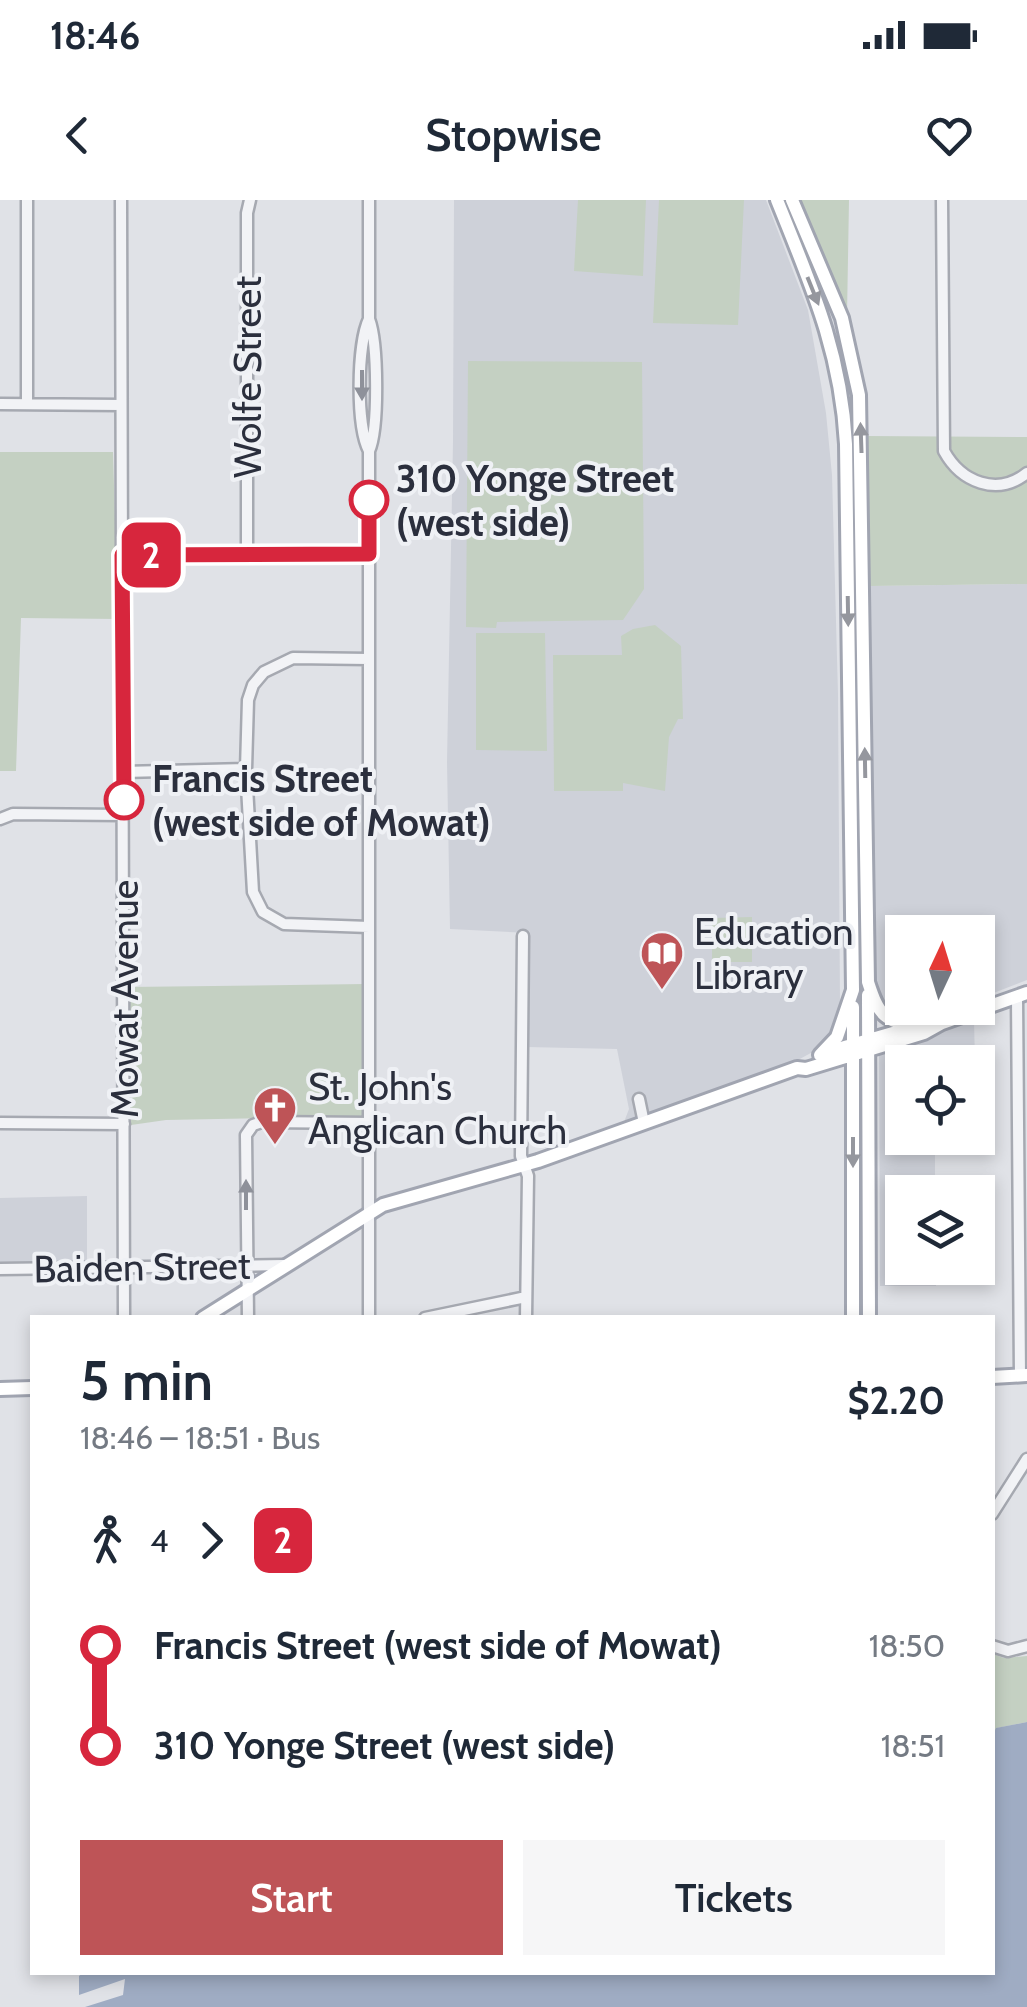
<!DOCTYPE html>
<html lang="en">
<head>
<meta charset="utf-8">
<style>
  :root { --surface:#fff; --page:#f6f6f7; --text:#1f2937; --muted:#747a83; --accent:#be5457 }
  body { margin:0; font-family:Cabin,sans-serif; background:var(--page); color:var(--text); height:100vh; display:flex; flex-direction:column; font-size:38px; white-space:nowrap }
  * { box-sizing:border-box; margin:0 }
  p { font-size:32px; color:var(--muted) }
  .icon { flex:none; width:55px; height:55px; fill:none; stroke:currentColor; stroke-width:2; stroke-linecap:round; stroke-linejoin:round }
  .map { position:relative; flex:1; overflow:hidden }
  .details { position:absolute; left:30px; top:1115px; width:965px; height:660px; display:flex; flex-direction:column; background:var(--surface); border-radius:0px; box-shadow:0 5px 15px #0003 }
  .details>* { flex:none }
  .badge { padding:0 20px; border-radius:15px; font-size:35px; line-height:65px }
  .needle { width:65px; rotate:4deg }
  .tools { position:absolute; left:885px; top:715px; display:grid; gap:20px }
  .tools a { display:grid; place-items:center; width:110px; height:110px; border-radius:0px; background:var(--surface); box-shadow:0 5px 15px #0003; font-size:50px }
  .map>.badge { position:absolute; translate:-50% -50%; box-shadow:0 0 0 5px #fff }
  .legs { display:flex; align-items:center; gap:15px; height:110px; padding:0 50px; font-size:32px }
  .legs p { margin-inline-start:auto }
  .head { display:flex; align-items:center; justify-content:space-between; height:170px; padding:0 50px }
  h1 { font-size:55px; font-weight:600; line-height:75px }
  .action { display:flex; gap:20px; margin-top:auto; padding:20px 50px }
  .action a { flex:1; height:115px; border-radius:0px; background:var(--accent); color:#fff; font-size:40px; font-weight:600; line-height:115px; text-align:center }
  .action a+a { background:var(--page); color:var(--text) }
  ul { padding:0 50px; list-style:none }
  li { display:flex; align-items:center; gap:35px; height:100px; font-size:38px }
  li i { display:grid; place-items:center; width:15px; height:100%; margin:0 12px; background:currentColor }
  li i::after { content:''; width:25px; height:25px; margin:-12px; border:8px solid; border-radius:50%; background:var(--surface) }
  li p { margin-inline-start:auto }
  li:first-child i { background:linear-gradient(#0000 50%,currentColor 0) }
  li:last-child i { background:linear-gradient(currentColor 50%,#0000 0) }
  .status { display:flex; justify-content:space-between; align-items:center; height:70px; padding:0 50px; background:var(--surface); direction:ltr }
  .status svg { height:28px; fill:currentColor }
  header { display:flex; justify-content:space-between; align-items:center; height:130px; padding:0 50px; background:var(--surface); font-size:45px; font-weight:600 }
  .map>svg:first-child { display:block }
  .built { fill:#ced1d9 }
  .green { fill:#c4d0c2 }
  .water { fill:#9facc3 }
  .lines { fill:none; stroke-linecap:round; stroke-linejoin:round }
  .minor-casing { stroke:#a6a9b1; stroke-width:15 }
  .major-casing { stroke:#a1a5b1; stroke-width:18 }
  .minor { stroke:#f2f3f6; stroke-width:10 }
  .major { stroke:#fff; stroke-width:12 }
  .oneway { fill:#95979e }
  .oneway2 { fill:#8e919a }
  .line-1-casing { stroke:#fff; stroke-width:22 }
  .line-1 { stroke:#d7263d; stroke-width:15 }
  .stop-1-dot { fill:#fff; stroke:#d7263d; stroke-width:5 }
  .labels { text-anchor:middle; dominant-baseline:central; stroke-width:8; stroke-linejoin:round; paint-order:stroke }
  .street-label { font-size:38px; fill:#2b2f3d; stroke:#eff1f5 }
  .stop-label { font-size:38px; font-weight:bold; fill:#2b2f3d; stroke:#eff1f5; text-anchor:start }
  .poi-label { font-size:38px; fill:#2b2f3d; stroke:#eff1f5; text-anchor:start }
</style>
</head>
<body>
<div class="status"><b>18:46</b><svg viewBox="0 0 49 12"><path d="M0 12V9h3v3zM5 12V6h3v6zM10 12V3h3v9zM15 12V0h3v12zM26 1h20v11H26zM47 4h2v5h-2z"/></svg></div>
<header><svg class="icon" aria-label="back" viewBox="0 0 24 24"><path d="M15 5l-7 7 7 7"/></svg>Stopwise<svg class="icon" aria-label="heart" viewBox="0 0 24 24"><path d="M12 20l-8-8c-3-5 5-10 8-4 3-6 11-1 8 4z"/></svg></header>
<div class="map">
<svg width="1027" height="1807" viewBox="0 0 1027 1807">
  <rect width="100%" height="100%" fill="#e0e2e7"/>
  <path class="built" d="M 454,0 L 766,0 L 808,110 L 826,213 L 832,275 L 838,494 L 840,805 L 837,828 L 829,843 L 798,860 L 624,922 L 629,909 L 617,849 L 527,847 L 530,733 L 450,729 L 447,562 L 453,242 Z
    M 1027,384 L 1027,780 L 978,799 L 978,732 L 902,732 L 902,808 L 953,808 L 914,822 L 894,819 L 876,795 L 870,386 Z
    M 974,820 L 975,862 L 902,862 L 902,938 L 935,938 L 935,992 L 902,992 L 902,1068 L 936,1068 L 936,1086 L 880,1086 L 879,854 Z
    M 87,996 L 87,1062 L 0,1062 L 0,998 Z"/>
  <path class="green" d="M 578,0 L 646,0 L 643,76 L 574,71 Z
    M 659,0 L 744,0 L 738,125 L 653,123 Z
    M 799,0 L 849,0 L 847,116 L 804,13 Z
    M 468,161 L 642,162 L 644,389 L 623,420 L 497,422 L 496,428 L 466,427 Z
    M 867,236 L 1027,237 L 1027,384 L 870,386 Z
    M 0,252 L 113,252 L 118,419 L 21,418 L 16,571 L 0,571 Z
    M 655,425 L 681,446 L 683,519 L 678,519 L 669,537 L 665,591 L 623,583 L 623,591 L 554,591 L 553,455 L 622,455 L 621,436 L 633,429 Z
    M 476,433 L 545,433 L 547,551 L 476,550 Z
    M 752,717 L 752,762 L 712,762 L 712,718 Z
    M 365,784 L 362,916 L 166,920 L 131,925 L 128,787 Z
    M 993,1454 L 1004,1458 L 1027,1456 L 1027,1522 L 997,1528 L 993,1535 Z"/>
  <path class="water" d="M 1027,1522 L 1027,1807 L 85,1807 L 123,1795 L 125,1779 L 79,1795 L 79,1776 L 84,1772 L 992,1772 L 993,1535 L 996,1528 Z"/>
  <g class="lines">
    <g class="minor-casing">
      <path id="minor" d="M 121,0 L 124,1118
        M 942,0 L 944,251 C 961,282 997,297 1027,273
        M 369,119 C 357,144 356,226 369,251
        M 0,204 L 121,205
        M 27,204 L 27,0
        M 247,354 L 247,13 L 250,0
        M 123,355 L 369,355
        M 369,459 L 293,458 L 264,472 L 253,485 L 248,500 L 246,569 L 253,692 L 263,712 L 284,724 L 369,727
        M 123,572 L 246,569
        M 0,619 L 13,614 L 123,615
        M 523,736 L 521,956 L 528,976 L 526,1118
        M 1017,797 L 1020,1175
        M 639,899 L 644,923
        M 0,923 L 124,924
        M 0,1069 L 284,1065
        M 248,1118 L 246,935 L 253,925 L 262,922 L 370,923
        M 369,1118 L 369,251 C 379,228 378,143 369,119 L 369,0
        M 425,1118 L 526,1097
        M 992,1314 L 1027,1259
        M 992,1446 L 1008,1451 L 1027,1446"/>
    </g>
    <g class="major-casing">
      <path id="major" d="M 777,0 C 811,85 841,151 846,244 L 853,790 L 837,837 L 820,855
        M 792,0 L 842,118 L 859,195 L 868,782 C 879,816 884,822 920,826
        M 868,795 L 869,1118
        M 853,807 L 853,1118
        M 824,853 L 910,828
        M 203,1118 L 383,1005 L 538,961 L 797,868 L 806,869 L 924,833 L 942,823 L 1027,793
        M 992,1177 L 1027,1175
        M 0,1189 L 32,1188"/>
    </g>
    <use href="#minor" class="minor"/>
    <use href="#major" class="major"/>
  </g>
  <defs><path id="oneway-solid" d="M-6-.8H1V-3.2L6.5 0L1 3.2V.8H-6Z" transform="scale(2.5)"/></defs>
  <g class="oneway">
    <use href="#oneway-solid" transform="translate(813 91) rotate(68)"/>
    <use href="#oneway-solid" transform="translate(861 238) rotate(-92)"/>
    <use href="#oneway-solid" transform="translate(848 411) rotate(89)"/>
    <use href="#oneway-solid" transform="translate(865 563) rotate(-91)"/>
    <use href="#oneway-solid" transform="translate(853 952) rotate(90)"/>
  </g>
  <g class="oneway2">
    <use href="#oneway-solid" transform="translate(362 185) rotate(90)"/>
    <use href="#oneway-solid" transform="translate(246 995) rotate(-90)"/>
  </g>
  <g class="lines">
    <g class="line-1-casing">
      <path id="line-1" d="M 124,600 L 122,355 L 369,354 L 369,300"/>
    </g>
    <use href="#line-1" class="line-1"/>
  </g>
  <defs>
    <g id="library-pin" transform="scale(2.25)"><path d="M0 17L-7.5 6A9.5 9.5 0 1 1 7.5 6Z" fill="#be5457" stroke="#eff1f5"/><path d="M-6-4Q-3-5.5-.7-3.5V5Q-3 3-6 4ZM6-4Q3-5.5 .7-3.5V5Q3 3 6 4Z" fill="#fff"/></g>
    <g id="church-pin" transform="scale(2.25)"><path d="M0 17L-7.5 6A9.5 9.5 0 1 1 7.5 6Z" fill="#be5457" stroke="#eff1f5"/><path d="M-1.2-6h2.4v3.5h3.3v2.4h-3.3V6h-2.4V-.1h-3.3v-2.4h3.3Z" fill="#fff"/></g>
  </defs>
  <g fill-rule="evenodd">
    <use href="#library-pin" x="662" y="753"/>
    <use href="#church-pin" x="275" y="908"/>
  </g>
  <g class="stop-1-dot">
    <circle cx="369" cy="300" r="18"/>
    <circle cx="124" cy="600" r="18"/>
  </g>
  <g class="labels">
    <g class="street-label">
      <text transform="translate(247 177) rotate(-90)">Wolfe Street</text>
      <text transform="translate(124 799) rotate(-90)">Mowat Avenue</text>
      <text transform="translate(142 1067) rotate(-1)">Baiden Street</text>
    </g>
    <g class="stop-label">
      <text x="396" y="278">310 Yonge Street<tspan x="396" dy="44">(west side)</tspan></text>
      <text x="152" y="578">Francis Street<tspan x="152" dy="44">(west side of Mowat)</tspan></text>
    </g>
    <g class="poi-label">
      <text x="694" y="731">Education<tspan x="694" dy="44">Library</tspan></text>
      <text x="308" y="886">St. John's<tspan x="308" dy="44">Anglican Church</tspan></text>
    </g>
  </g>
</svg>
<div class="tools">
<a><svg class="needle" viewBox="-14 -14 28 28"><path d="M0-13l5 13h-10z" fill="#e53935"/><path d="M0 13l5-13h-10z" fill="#747a83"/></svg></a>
<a><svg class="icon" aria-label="locate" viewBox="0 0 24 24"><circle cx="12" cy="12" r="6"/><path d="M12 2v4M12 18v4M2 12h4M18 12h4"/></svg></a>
<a><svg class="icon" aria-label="layers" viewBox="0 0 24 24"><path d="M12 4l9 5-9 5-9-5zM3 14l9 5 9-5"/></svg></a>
</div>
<b class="badge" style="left:151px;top:355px;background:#d7263d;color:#fff">2</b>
<section class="details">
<div class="head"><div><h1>5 min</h1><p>18:46 – 18:51 · Bus</p></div><b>$2.20</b></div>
<div class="legs"><svg class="icon" aria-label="walk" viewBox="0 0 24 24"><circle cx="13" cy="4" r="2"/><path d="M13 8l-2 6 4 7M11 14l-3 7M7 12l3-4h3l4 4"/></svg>4<svg class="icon" aria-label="forward" viewBox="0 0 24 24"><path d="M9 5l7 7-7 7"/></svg><b class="badge" style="background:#d7263d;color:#fff">2</b></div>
<ul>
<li><i style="color:#d7263d"></i><b>Francis Street (west side of Mowat)</b><p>18:50</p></li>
<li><i style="color:#d7263d"></i><b>310 Yonge Street (west side)</b><p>18:51</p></li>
</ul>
<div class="action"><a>Start</a><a>Tickets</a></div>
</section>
</div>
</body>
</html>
